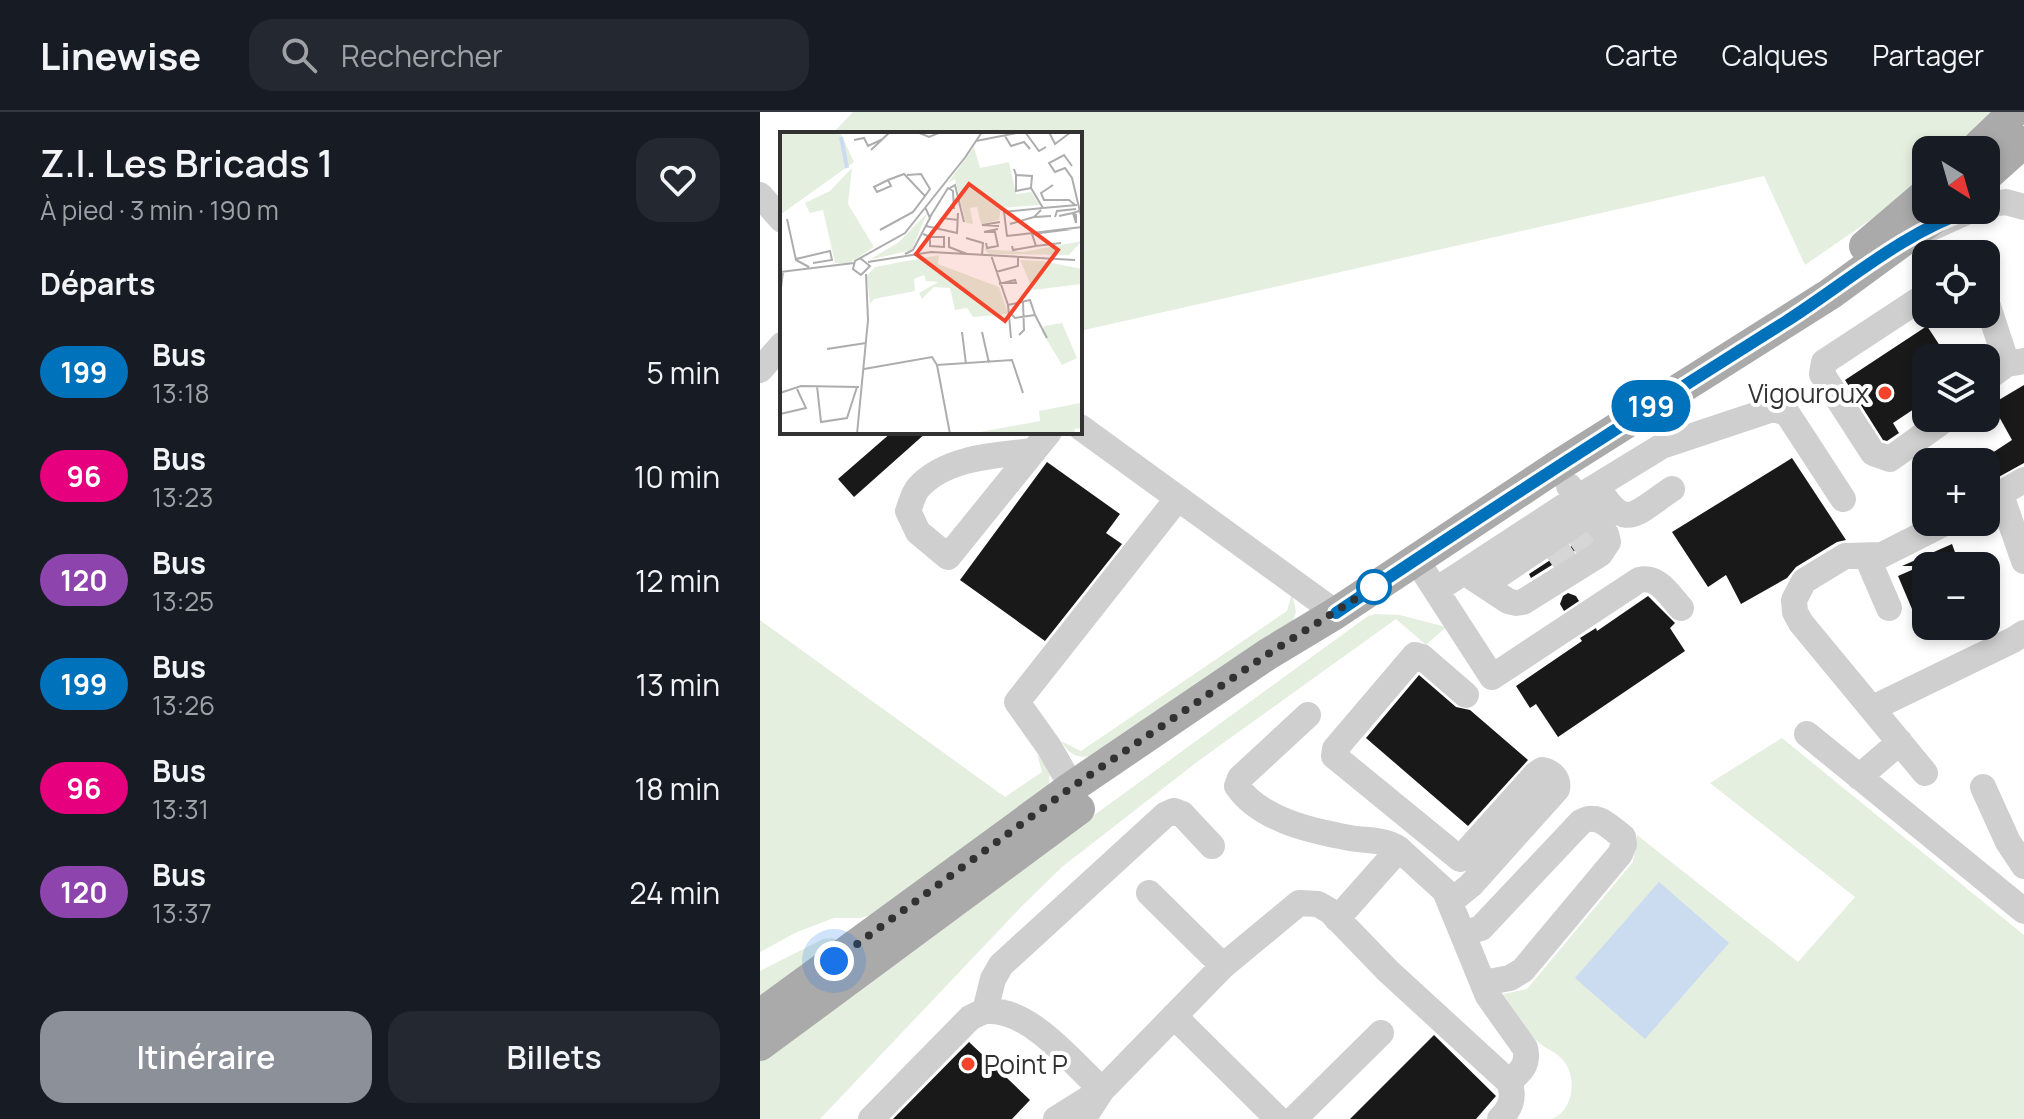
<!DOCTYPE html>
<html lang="fr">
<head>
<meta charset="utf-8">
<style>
  :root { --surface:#171b24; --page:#242831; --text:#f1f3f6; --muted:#9ea1a6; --line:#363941; --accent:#8c9099 }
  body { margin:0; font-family:Manrope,sans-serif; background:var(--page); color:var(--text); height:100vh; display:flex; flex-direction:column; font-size:30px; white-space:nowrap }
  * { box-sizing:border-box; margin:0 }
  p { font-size:26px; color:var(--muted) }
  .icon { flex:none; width:44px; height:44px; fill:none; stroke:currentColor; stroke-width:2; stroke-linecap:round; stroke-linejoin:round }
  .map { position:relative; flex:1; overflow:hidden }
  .drawer { display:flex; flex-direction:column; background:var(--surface); width:760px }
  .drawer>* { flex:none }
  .badge { padding:0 16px; border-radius:26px; font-size:28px; line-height:52px }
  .needle { width:52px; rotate:143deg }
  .tools { position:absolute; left:1152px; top:24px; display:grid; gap:16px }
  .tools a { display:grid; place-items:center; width:88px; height:88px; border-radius:16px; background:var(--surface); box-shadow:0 4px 12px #0003; font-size:40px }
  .you { position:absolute; width:40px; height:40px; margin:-20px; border:6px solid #fff; border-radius:50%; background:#1a73e8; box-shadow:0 0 0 12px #1a73e833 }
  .map>.badge { position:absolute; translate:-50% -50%; box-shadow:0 0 0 4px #fff }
  h2 { padding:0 40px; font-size:30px; line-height:72px }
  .round { display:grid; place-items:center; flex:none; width:84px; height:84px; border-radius:24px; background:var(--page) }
  .overview { display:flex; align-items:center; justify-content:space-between; height:136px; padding:0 40px }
  h1 { font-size:38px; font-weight:600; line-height:60px }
  .action { display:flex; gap:16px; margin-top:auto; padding:16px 40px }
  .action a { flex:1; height:92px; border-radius:24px; background:var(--accent); color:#fff; font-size:32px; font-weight:600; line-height:92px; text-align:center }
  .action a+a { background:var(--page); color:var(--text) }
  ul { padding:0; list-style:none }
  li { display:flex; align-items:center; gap:24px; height:104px; padding:0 40px }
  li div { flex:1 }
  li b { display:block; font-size:30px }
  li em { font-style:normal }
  li .badge { min-width:88px; font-weight:700; text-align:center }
  header { display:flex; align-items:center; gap:48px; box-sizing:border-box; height:112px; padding:0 40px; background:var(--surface); border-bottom:2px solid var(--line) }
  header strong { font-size:38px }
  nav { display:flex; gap:44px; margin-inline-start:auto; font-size:28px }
  .search { width:560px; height:72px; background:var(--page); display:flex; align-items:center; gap:20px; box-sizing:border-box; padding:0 28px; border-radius:24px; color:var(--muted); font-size:30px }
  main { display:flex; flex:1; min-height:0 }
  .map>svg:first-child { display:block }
  .green { fill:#e5efe0 }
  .water { fill:#cbdbf0 }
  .building { fill:#191919 }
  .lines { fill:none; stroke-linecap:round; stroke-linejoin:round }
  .minor-tunnel { stroke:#d6d6d6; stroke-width:26; stroke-dasharray:26 13; stroke-linecap:butt }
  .minor { stroke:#cfcfcf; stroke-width:26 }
  .major { stroke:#aaa; stroke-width:32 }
  .line-casing { stroke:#fff; stroke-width:18 }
  .line { stroke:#0072bc; stroke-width:12 }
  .walk { stroke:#323232; stroke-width:8; stroke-dasharray:0 14.4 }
  .poi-dot { fill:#f3432a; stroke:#fff; stroke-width:3 }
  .stop-dot { fill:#fff; stroke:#0072bc; stroke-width:4 }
  .labels { text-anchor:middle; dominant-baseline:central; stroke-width:8; stroke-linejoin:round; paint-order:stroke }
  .poi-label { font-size:26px; fill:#323232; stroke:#fff; text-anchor:end }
  .inset-river { fill:none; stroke:#cbdbf0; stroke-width:4 }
  .inset-road { fill:none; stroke:#adadad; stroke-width:2 }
  .view { fill:#f3432a; fill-opacity:0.15; stroke:#f3432a; stroke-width:4 }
  .inset-edge { fill:none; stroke:#323232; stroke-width:4 }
</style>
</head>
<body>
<header>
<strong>Linewise</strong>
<div class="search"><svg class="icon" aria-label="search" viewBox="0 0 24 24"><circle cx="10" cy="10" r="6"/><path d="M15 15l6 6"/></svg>Rechercher</div>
<nav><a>Carte</a><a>Calques</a><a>Partager</a></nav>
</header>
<main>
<section class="drawer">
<div class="overview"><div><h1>Z.I. Les Bricads 1</h1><p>À pied · 3 min · 190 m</p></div><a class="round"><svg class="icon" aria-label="heart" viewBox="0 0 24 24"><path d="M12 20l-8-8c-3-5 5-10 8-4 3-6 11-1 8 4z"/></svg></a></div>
<h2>Départs</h2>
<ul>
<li><span class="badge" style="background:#0072bc;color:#fff">199</span><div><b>Bus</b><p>13:18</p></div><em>5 min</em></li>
<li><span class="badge" style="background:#e6007e;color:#fff">96</span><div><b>Bus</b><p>13:23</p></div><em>10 min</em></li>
<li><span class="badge" style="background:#8e44ad;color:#fff">120</span><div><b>Bus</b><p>13:25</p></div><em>12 min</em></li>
<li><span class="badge" style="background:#0072bc;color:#fff">199</span><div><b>Bus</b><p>13:26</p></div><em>13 min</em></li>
<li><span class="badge" style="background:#e6007e;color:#fff">96</span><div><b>Bus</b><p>13:31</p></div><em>18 min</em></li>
<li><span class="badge" style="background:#8e44ad;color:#fff">120</span><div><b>Bus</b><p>13:37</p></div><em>24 min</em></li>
</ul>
<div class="action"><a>Itinéraire</a><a>Billets</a></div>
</section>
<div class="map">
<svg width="1264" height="1007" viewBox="0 0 1264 1007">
  <rect width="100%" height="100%" fill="#fff"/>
  <path class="green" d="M 93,0 L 1231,0 L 1190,38 L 1166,38 L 1166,61 L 1129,95 L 1045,153 L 1004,64 L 320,219 L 320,22 L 72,22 Z
    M 532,481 L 536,500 L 531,515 L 335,644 C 317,646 310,644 301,629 L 321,639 L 527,499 Z
    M 615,502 L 640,503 L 686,515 L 666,533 L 636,507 L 437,650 L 302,755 L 262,794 L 60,1007 L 0,1007 L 0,946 L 608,504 Z
    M 0,508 L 245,685 L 282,660 L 277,642 L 290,658 L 289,673 L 122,800 L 100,806 L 74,806 L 37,820 L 0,840 Z
    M 1022,626 L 1264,823 L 1264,1007 L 792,1007 C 814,998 818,964 802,947 C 794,938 782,936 772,924 C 762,910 752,895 743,882 L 767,877 L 873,750 L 877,723 L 1038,850 L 1095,785 L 950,671 Z
    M 74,826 L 78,830 L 0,887 L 0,859 L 63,827 Z"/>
  <path class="water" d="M 899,770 L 969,831 L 885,927 L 815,866 Z"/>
  <path class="building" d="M 1167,214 L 1188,246 L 1166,246 L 1166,289 L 1133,311 L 1139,321 L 1127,329 L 1123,328 L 1085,268 Z
    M 1264,273 L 1264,351 L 1226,372 L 1226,345 L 1252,328 L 1232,292 Z
    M 132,320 L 167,320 L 94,385 L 78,367 Z
    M 1032,346 L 1086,428 L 1077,430 L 1036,455 L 1027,466 L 981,492 L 966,463 L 948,475 L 912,420 Z
    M 287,350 L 360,402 L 346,421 L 362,432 L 285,529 L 200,468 Z
    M 827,424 L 830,428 L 829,430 L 771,466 L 769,462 Z
    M 1192,432 L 1200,454 L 1166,454 L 1166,491 L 1152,497 L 1138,464 L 1161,454 L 1142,454 Z
    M 808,481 L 816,484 L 819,489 L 804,499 L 800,492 L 803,484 Z
    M 888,484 L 915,511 L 910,516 L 925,539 L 798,625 L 776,592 L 770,596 L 756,574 L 822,529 L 820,526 L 836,516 L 837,519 Z
    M 659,563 L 696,595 L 710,598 L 768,648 L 708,714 L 606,626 Z
    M 674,923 L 736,984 L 716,1007 L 590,1007 Z
    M 209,930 L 270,988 L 252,1007 L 133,1007 Z"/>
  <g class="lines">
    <path class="minor-tunnel" d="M 818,421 L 829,437
      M 796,436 L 807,452"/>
    <path class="minor" d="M 0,83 L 22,108
      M 1226,93 L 1246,90 L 1264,95
      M 1169,117 L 1211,98
      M 1166,183 L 1064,250 L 1062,262 L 1113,341 L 1130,347 L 1187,306
      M 1226,188 L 1247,252
      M 0,258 L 22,233
      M 1226,267 L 1247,252 L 1264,249
      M 320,315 L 576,501
      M 274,339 C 237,343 185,345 158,376 C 153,382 151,392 148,399 L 158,420 L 188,445 L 289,320
      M 809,374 L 817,386 L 902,334 L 1013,297 L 1027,301 L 1083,387
      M 837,374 C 866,421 874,402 912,377
      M 1241,383 L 1264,449
      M 1226,390 L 1264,368
      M 1107,445 L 1129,496
      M 666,463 L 732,565 L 879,468 C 898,463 909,483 921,496
      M 724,473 L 830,402
      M 676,478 L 704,460 L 748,489 L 756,491 L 763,490 L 840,442 L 848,430 L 846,422 L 817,386 L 704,460
      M 1113,596 L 1253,528 L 1264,521
      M 548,603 L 480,666 L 477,674 C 500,708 552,719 590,726 C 607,729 625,727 639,737
      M 1047,622 L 1264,799
      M 1165,661 L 1041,511 L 1035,500 L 1034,488 L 1044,469 L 1085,444 L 1122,443 L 1187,410
      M 1099,665 L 1140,630
      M 312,675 L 289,635 L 257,590 L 418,386
      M 1223,675 L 1248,730 L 1264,754
      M 389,781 L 463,854
      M 690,790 L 711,773 L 797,677 C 799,667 792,660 782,658 L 776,662 L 700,747 L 574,644 L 575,637 L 655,543 L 662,545 L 706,583
      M 577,807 L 639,737 L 685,779 L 728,884 L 765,936 C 769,953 761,959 749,970
      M 703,822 L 721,816 L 821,710 C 838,700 849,715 863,725 L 864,732 L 860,742 L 763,858 L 750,866 L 723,871
      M 225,899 L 233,867 L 241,853 L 405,703 L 414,699 L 422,702 L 452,734
      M 414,904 L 518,1007
      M 111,1007 L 210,906 C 216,903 222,899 228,899 C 270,897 313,951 342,978 L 296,1007
      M 323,1007 L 342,978 L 463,854 L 539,791 L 558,792 L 570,799 L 628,859 L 749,970 C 755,985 751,996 740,1007
      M 534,1007 L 621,921"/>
    <path class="major" d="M 1214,38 L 1254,0
      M 1226,64 L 1264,30
      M 1105,134 L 1166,82
      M 0,903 L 312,675 L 508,542 L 576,501 L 796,355 L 1070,182 L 1185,98
      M 0,933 L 319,697"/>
  </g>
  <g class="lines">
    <g class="line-casing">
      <path id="line" d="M 576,501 C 724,401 874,305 1025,210 C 1085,172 1143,120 1211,98"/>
    </g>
    <use href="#line" class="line"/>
    <path class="walk" d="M 74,849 L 312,675 L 508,542 L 614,475"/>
  </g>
  <g class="poi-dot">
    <circle cx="1125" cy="281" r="8"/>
    <circle cx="208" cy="952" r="8"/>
  </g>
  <circle class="stop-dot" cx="614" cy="475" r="16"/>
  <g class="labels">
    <g class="poi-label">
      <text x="1109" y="281">Vigouroux</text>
      <text x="224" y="952" text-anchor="start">Point P</text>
    </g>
  </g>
  <g transform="translate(20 20)">
    <rect width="302" height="302" fill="#fff"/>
    <path d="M 0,0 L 60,0 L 74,30 L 0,83 ZM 194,15 L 200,36 L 229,30 L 236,62 L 251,60 L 260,73 L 221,76 L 219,88 L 201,92 L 197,75 L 190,76 L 193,92 L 186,91 L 175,47 L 168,51 ZM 72,36 L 68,72 L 94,115 L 68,132 L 55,131 L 43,78 L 30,81 L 25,71 L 50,59 ZM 147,81 L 132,118 L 89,128 L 119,110 ZM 302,109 L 289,123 L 209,122 L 204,117 L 243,120 ZM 159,123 L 158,132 L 219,155 L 228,182 L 193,185 L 187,176 L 175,178 L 170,156 L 154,155 L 142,167 L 139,161 L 158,150 L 146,149 L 144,143 L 134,147 L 135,159 L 94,167 L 90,172 L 87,144 L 95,135 ZM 240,128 L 262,129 L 302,137 L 302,152 L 253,158 ZM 282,191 L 297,226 L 282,233 L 262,200 L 264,194 ZM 300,271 L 302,296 L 294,297 L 296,302 L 189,302 L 260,289 L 259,279 Z" fill="#e5efe0"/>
    <path class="inset-river" d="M 61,5 L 67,36"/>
    <path class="inset-road" d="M 137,0 L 149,5 L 161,0M 245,0 L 259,19 L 266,15M 269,0 L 275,12 L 291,0M 225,4 L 231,14 L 244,10 L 250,17M 74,8 L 84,6 L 88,14 L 103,7M 196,9 L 242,0M 91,18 L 110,0M 186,24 L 202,0M 292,34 L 284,23 L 269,31 L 275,40 L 285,36 L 292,46 L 302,88M 234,37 L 236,43 L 252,44 L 251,56 L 263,76 L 297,73M 127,43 L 141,42 L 150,57 L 145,64M 236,43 L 236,59 L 251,56M 273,53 L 261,61 L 264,68 L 289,68 L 295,73M 170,56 L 175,53 L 184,90M 263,76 L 224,80 L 227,104 L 302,95M 261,78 L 254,85 L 271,84M 279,84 L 293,81 L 296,91 L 296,83 L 293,81 L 299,79M 150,85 L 168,56 L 173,59 L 174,77M 275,85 L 277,79 L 296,77M 7,87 L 16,128 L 29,135M 230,92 L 254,85M 146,94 L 177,101 L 178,81M 219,94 L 202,93 L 220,90M 158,97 L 162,86 L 178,88M 100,98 L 133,80 L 145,64 L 124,42 L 108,48 L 94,55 L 97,60 L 111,54 L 108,48M 143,102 L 150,105 L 150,114 L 164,115 L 164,105 L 150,105M 169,105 L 169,115 L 187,122M 186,106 L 203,111 L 202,123M 206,111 L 207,116 L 218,114 L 215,100 L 204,100 L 218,97M 281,111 L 256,114 L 252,102 L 292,97M 232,114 L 233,118 L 256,114M 125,122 L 133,118 L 150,86 L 145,75M 211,123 L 228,173 L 231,206M 80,126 L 90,134 L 81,143 L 73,137 L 75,129 L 125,101 L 187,23M 16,127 L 50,119 L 52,128 L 33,131M 88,130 L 151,120 L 295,128M 0,140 L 74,131M 216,140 L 238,134 L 238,125M 219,152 L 235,148 L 236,151 L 223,151M 0,164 L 3,140M 228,173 L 250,168 L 255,183 L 235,186 L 230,181M 255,183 L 267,206M 182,200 L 186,232M 202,200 L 209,231M 239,203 L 244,198 L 243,170M 47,217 L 86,211M 157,233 L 170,302M 84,237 L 152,225 L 157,233 L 232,228 L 243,261M 37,254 L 41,290 L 67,286 L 77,255M 0,261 L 21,254 L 79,255M 0,282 L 26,276 L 17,257M 77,302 L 88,188 L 86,142"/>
    <path class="view" d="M 189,52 L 278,118 L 225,189 L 136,122 Z"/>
    <rect width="302" height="302" class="inset-edge"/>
  </g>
</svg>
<div class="tools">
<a><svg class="needle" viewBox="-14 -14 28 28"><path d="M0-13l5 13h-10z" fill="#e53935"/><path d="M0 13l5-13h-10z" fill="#9ea1a6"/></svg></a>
<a><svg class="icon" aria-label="locate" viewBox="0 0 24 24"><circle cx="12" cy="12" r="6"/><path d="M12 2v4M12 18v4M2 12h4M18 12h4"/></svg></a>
<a><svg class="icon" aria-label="layers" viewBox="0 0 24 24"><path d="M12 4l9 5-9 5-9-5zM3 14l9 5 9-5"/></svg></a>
<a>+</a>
<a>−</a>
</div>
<div class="you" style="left:74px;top:849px"></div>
<b class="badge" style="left:891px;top:294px;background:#0072bc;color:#fff">199</b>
</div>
</main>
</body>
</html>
